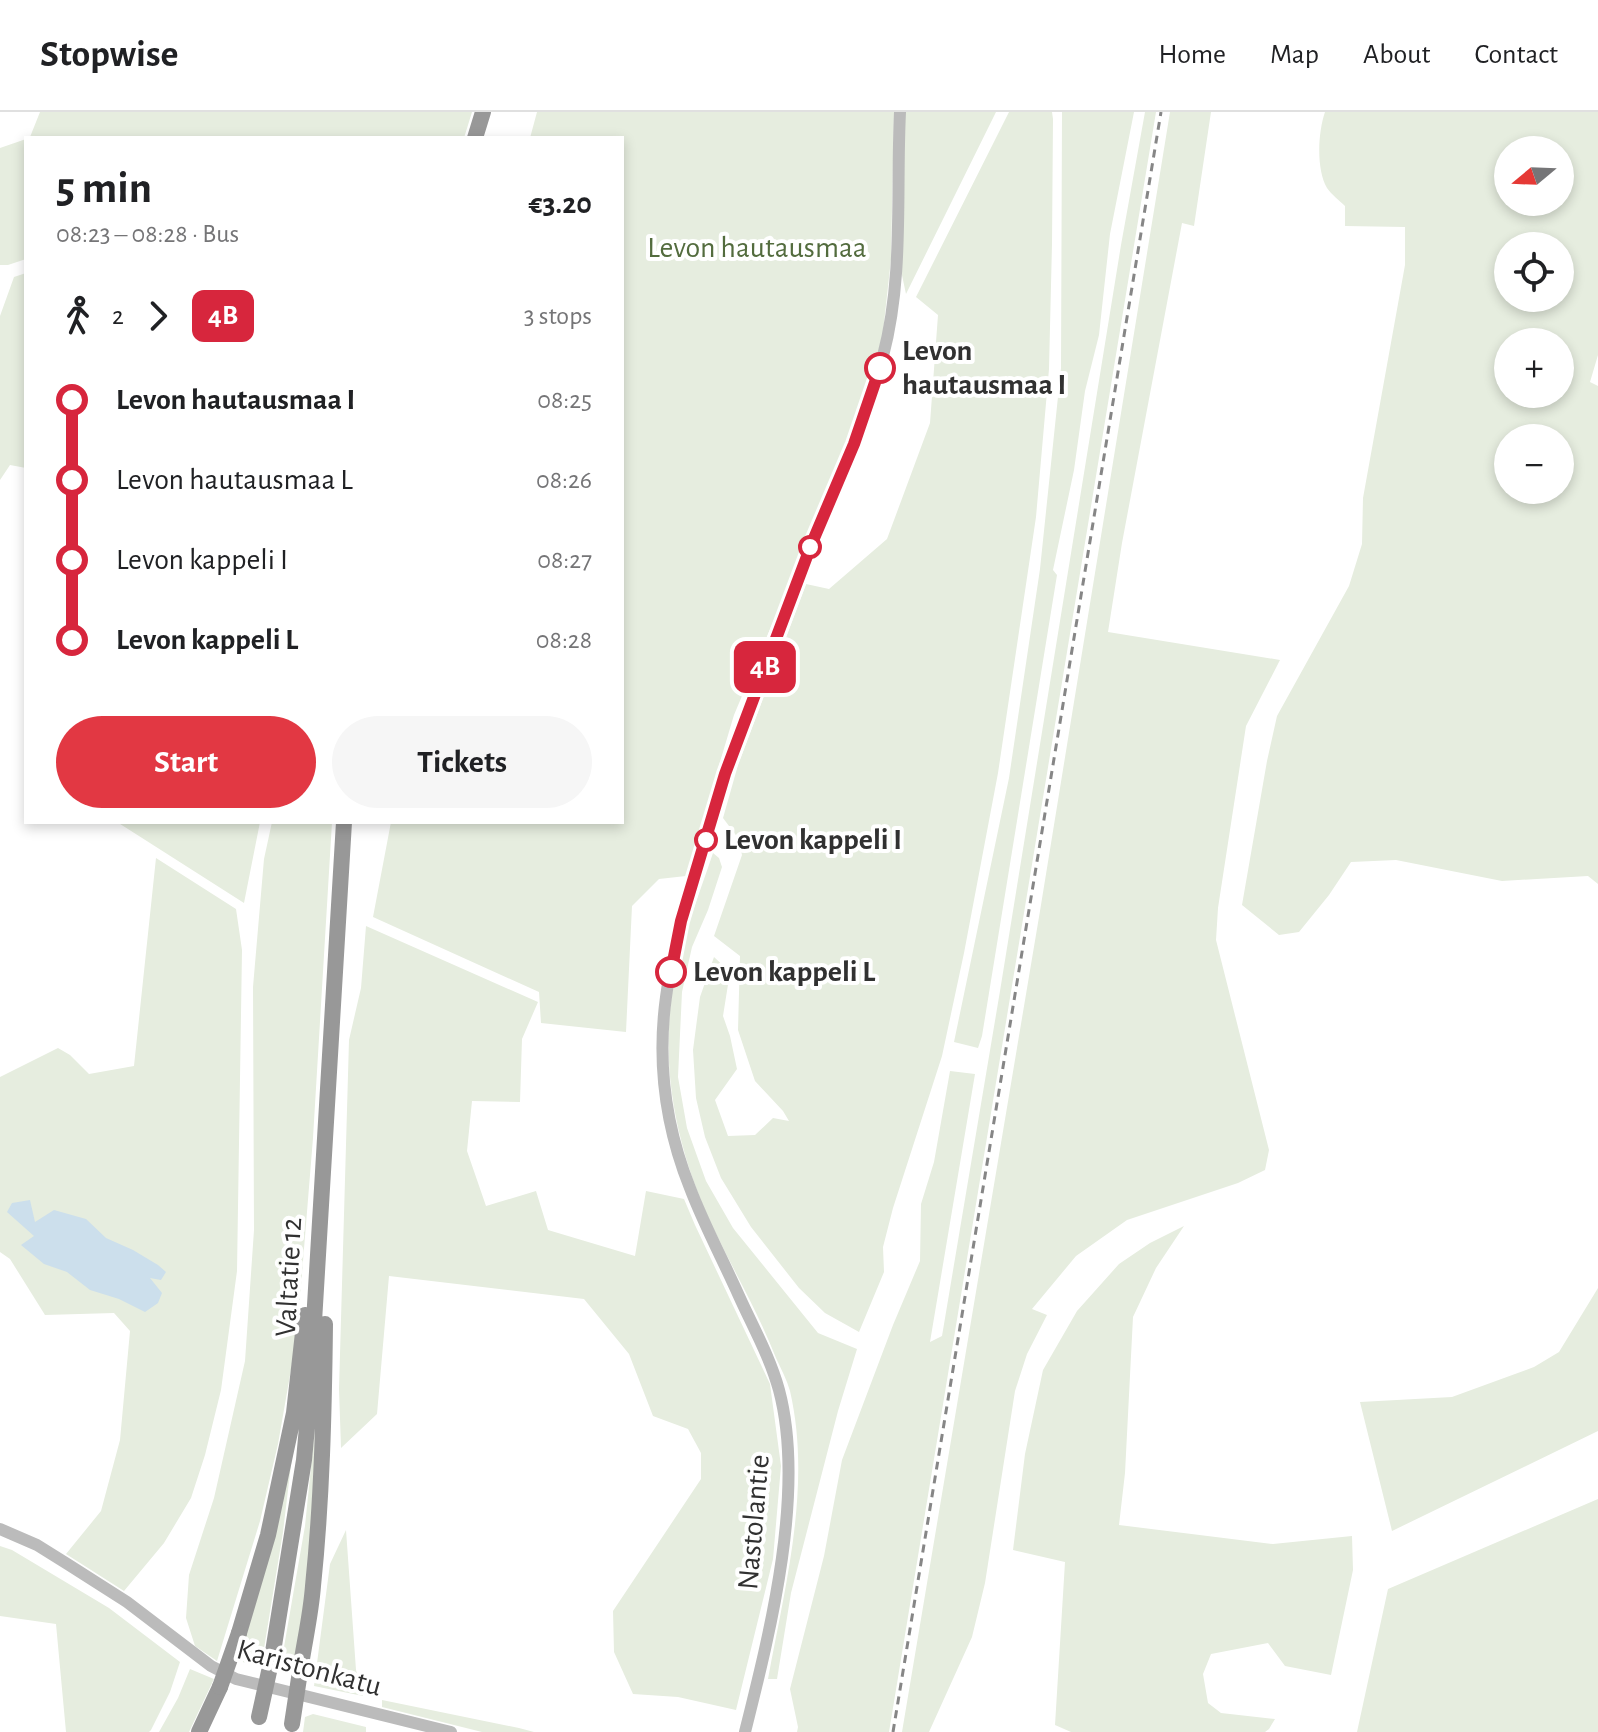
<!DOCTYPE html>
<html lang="en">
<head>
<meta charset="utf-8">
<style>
  :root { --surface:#fff; --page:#f6f6f6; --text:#202124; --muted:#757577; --line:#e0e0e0; --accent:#e23843 }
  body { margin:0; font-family:"Alegreya Sans",sans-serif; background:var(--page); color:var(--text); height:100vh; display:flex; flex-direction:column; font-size:30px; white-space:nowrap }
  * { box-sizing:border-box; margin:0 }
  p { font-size:26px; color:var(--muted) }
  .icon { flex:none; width:44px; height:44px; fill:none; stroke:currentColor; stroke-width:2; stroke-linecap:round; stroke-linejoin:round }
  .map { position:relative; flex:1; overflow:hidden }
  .side { position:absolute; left:24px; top:24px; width:600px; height:688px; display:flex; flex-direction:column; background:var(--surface); border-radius:0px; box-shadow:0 4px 12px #0003 }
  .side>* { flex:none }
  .badge { padding:0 16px; border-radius:12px; font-size:28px; line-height:52px }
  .needle { width:52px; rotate:251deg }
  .controls { position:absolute; left:1494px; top:24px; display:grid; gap:16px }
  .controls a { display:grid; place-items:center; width:80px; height:80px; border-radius:50%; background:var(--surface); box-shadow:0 4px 12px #0003; font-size:40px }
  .map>.badge { position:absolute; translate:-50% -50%; box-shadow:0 0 0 4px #fff }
  .legs { display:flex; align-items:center; gap:12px; height:88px; padding:0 32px; font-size:26px }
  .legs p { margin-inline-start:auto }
  .headline { display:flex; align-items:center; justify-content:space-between; height:136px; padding:0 32px }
  h1 { font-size:44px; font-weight:600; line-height:60px }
  .button { display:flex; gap:16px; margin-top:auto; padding:16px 32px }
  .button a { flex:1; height:92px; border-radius:48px; background:var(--accent); color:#fff; font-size:32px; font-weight:600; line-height:92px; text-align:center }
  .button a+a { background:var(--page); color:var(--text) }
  ul { padding:0 32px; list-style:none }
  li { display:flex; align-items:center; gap:28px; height:80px; font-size:30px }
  li i { display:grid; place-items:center; width:12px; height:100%; margin:0 10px; background:currentColor }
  li i::after { content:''; width:20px; height:20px; margin:-10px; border:6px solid; border-radius:50%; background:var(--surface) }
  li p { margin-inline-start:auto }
  li:first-child i { background:linear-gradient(#0000 50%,currentColor 0) }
  li:last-child i { background:linear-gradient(currentColor 50%,#0000 0) }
  header { display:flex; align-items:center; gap:48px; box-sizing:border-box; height:112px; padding:0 40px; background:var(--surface); border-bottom:2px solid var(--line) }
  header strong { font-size:38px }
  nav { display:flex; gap:44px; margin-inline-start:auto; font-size:28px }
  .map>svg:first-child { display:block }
  .green { fill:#e6eddf; fill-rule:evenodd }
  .water { fill:#ccdfec }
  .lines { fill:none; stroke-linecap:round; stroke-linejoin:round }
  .secondary { stroke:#bbb; stroke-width:12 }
  .highway { stroke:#989898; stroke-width:16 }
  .rail { stroke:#868686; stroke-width:3; stroke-dasharray:8 6; stroke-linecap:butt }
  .highway-bridge { stroke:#989898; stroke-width:16 }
  .line-1-casing { stroke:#fff; stroke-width:18 }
  .line-1 { stroke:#d7263d; stroke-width:12 }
  .stop-1-dot { fill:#fff; stroke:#d7263d; stroke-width:4 }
  .labels { text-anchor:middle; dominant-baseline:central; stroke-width:8; stroke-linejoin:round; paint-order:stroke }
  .park-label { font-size:30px; fill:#536c3e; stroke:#fff }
  .stop-label { font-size:30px; font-weight:bold; fill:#313131; stroke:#fff; text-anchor:start }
  .street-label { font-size:30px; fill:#313131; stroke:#fff }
</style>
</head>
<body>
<header>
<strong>Stopwise</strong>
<nav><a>Home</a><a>Map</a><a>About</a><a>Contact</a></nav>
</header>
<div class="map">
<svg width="1598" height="1620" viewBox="0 0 1598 1620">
  <rect width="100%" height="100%" fill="#fff"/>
  <path class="green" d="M 40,0 L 472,0 L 464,26 L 28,26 L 30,25 Z
    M 537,0 L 894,0 L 891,147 L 883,220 L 877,245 L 847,334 L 734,603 L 686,764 L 659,767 L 632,794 L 626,920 L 541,911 L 539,880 L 373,805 L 391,710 L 622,710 L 622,26 L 530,26 Z
    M 905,0 L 996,0 L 906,182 L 900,154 Z
    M 1009,0 L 1052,0 L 1053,7 L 1052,132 L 1049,257 L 1036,405 L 998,661 L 964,841 L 942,944 L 893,1096 L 883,1135 L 884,1160 L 859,1220 L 825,1201 L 799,1176 L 751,1115 L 721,1066 L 705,1025 L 696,986 L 693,938 L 700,885 L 714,845 L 730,860 L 723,904 L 730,924 L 737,957 L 715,988 L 728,1024 L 755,1023 L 773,1006 L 789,1009 L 783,999 L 755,969 L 738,918 L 740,844 L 714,824 L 742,743 L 738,726 L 723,706 L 738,653 L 806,472 L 829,477 L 887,427 L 930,311 L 938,203 L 916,185 Z
    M 1062,0 L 1134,0 L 1110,122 L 1099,223 L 1085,279 L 1074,358 L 1053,458 L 1057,463 L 982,924 L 978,936 L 954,930 L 1009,666 L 1040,457 L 1061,256 Z
    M 1145,0 L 1156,0 L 889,1620 L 797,1620 L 798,1615 L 790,1577 L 824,1444 L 842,1348 L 893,1213 L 920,1149 L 921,1092 L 934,1050 L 950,959 L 975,962 L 930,1230 L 942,1224 L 1000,879 L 1121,133 Z
    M 1170,0 L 1211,0 L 1194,114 L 1182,111 L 1122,431 L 1108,520 L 1280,548 L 1246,614 L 1218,796 L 1216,828 L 1269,1038 L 1265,1058 L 1238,1071 L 1127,1108 L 1076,1144 L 1032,1197 L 1047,1203 L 1027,1242 L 1015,1279 L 985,1471 L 972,1525 L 929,1620 L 902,1620 L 1040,799 Z
    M 1325,0 L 1598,0 L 1598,243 L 1590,270 L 1598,274 L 1598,772 L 1588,764 L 1502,769 L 1396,748 L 1351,750 L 1329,783 L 1299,820 L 1279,823 L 1242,793 L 1267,649 L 1277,604 L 1349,474 L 1362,432 L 1363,386 L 1405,153 L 1405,115 L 1345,114 L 1345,94 C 1340,89 1331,82 1327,76 C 1316,57 1318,20 1325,0 ZM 1508,38 L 1560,38 L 1560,90 L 1508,90 ZM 1560,134 L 1560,186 L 1508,186 L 1508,134 ZM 1560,230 L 1560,282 L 1508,282 L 1508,230 ZM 1508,326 L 1560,326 L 1560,378 L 1508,378 Z
    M 26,27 L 26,147 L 8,153 L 0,153 L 0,36 Z
    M 26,161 L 26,356 L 10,353 L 0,368 L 0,204 L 14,165 Z
    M 118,710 L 260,710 L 244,791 L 117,710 Z
    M 272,710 L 332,710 L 313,1026 L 297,1223 L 278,1332 L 260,1409 L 217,1549 L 195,1534 L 186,1506 L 189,1463 L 214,1386 L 245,1249 L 254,1118 L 253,875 L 264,747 Z
    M 713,741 L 719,746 L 722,755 L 708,798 L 692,835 L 682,880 L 678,965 L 687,1016 L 706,1069 L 733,1116 L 818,1221 L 857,1237 L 838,1299 L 791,1481 L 777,1567 L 768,1567 C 785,1474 812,1374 790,1279 C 787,1268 781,1257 776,1246 C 760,1205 738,1166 718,1126 C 678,1045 658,958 674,869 C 682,825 699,783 713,741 Z
    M 156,746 L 236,797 L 242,838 L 237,1159 L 221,1278 L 205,1343 L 191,1386 L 164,1431 L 124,1479 L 66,1442 L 101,1399 L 120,1328 L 130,1219 L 114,1201 L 45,1203 L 10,1147 L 0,1140 L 0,965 L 58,936 L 70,943 L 89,962 L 134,954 Z
    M 366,814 L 538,890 L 522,927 L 520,990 L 472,989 L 467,1039 L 486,1094 L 536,1079 L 548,1118 L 635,1144 L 646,1079 L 684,1087 L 695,1113 L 770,1272 L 781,1354 L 773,1447 L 736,1598 L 678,1585 L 633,1582 L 614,1540 L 613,1499 L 701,1367 L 701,1341 L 688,1317 L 653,1304 L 629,1242 L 584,1187 L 389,1164 L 377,1302 L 341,1336 L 339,1277 L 349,928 L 361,876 Z
    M 1184,1114 L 1156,1156 L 1133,1205 L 1125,1361 L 1119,1413 L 1273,1432 L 1352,1424 L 1353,1458 L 1331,1563 L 1285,1554 L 1268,1531 L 1211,1542 L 1203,1562 L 1208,1591 L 1221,1601 L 1275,1607 L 1269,1617 L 1265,1620 L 1071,1620 L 1055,1613 L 1065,1450 L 1013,1438 L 1025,1342 L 1043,1258 L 1077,1199 L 1119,1152 L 1150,1131 Z
    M 1598,1176 L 1598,1319 L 1392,1419 L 1360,1290 L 1452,1285 L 1534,1255 L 1559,1240 Z
    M 315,1315 L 312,1440 L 293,1562 L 280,1558 L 305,1414 Z
    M 294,1328 L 283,1420 L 261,1555 L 239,1549 L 272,1432 Z
    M 1598,1387 L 1598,1620 L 1357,1620 L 1388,1477 Z
    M 346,1418 L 356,1558 L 363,1584 L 314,1574 L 330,1452 Z
    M 0,1434 L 12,1438 L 109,1496 L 180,1550 L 170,1580 L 151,1618 L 149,1620 L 66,1620 L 56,1512 L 0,1504 Z
    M 190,1557 L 214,1567 L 189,1620 L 159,1620 L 178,1586 Z
    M 382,1588 L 519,1616 L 534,1620 L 482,1620 L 382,1595 Z
    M 313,1602 L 366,1615 L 366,1620 L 303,1620 L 305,1605 Z"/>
  <path class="water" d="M 30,1088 L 35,1110 L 54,1098 L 86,1107 L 106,1126 L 133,1138 L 158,1153 L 166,1160 L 161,1168 L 150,1166 L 162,1181 L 158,1191 L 145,1200 L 119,1187 L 90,1178 L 67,1160 L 44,1152 L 21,1133 L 34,1124 L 7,1100 L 12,1091 Z"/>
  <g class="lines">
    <path class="secondary" d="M 0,1417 L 37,1433 L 69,1453 L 127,1490 L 211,1554 L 236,1567 L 451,1620
      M 745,1620 C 770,1520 806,1379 779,1278 C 770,1245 753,1215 739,1184 C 723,1148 704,1113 690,1076 C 666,1016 657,950 666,885 C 672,838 687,791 701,746 C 708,718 716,691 724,664 C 741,613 762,563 781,513 C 792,484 802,455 814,426 C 839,367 867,307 883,244 C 904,165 896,81 900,0"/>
    <path class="highway" d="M 475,26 L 483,0
      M 239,1521 L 268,1423 L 294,1301 L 305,1203
      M 272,1546 L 304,1348 L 309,1293 L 344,710
      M 301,1553 C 305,1527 311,1501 313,1474 C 322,1387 324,1299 325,1212
      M 199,1620 L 220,1575"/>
    <path class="rail" d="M 893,1620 L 1161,0"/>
    <path class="highway-bridge" d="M 220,1575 L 239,1521
      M 259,1605 L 272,1546
      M 292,1612 L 301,1553"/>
  </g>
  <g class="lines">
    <g class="line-1-casing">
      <path id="line-1" d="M 671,860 L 681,809 L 725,662 L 812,431 L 854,332 L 880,256"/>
    </g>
    <use href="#line-1" class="line-1"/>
  </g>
  <g class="stop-1-dot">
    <circle cx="880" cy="256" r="14"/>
    <circle cx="810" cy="435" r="10"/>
    <circle cx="706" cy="728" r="10"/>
    <circle cx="671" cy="860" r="14"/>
  </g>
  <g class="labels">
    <g class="park-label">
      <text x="757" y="136">Levon hautausmaa</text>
    </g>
    <g class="stop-label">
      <text x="902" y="239">Levon<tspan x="902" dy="34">hautausmaa I</tspan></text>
      <text x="724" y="728">Levon kappeli I</text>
      <text x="693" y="860">Levon kappeli L</text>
    </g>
    <g class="street-label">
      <text transform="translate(289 1165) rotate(-87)">Valtatie 12</text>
      <text transform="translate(754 1410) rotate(-85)">Nastolantie</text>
      <text transform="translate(309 1556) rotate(15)">Karistonkatu</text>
    </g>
  </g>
</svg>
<div class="controls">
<a><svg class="needle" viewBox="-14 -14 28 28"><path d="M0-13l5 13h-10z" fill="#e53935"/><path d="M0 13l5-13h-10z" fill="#757577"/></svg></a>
<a><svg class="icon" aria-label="locate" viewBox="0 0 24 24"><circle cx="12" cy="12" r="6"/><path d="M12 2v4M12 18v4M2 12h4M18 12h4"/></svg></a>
<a>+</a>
<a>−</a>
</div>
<b class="badge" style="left:765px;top:555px;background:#d7263d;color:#fff">4B</b>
<section class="side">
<div class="headline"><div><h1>5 min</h1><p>08:23 – 08:28 · Bus</p></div><b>€3.20</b></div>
<div class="legs"><svg class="icon" aria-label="walk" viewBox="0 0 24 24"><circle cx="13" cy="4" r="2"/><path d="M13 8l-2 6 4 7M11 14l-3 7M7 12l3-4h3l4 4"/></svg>2<svg class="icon" aria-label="forward" viewBox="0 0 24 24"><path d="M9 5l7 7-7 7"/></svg><b class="badge" style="background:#d7263d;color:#fff">4B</b><p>3 stops</p></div>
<ul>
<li><i style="color:#d7263d"></i><b>Levon hautausmaa I</b><p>08:25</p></li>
<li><i style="color:#d7263d"></i><span>Levon hautausmaa L</span><p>08:26</p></li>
<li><i style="color:#d7263d"></i><span>Levon kappeli I</span><p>08:27</p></li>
<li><i style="color:#d7263d"></i><b>Levon kappeli L</b><p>08:28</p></li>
</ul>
<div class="button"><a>Start</a><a>Tickets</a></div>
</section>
</div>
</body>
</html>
